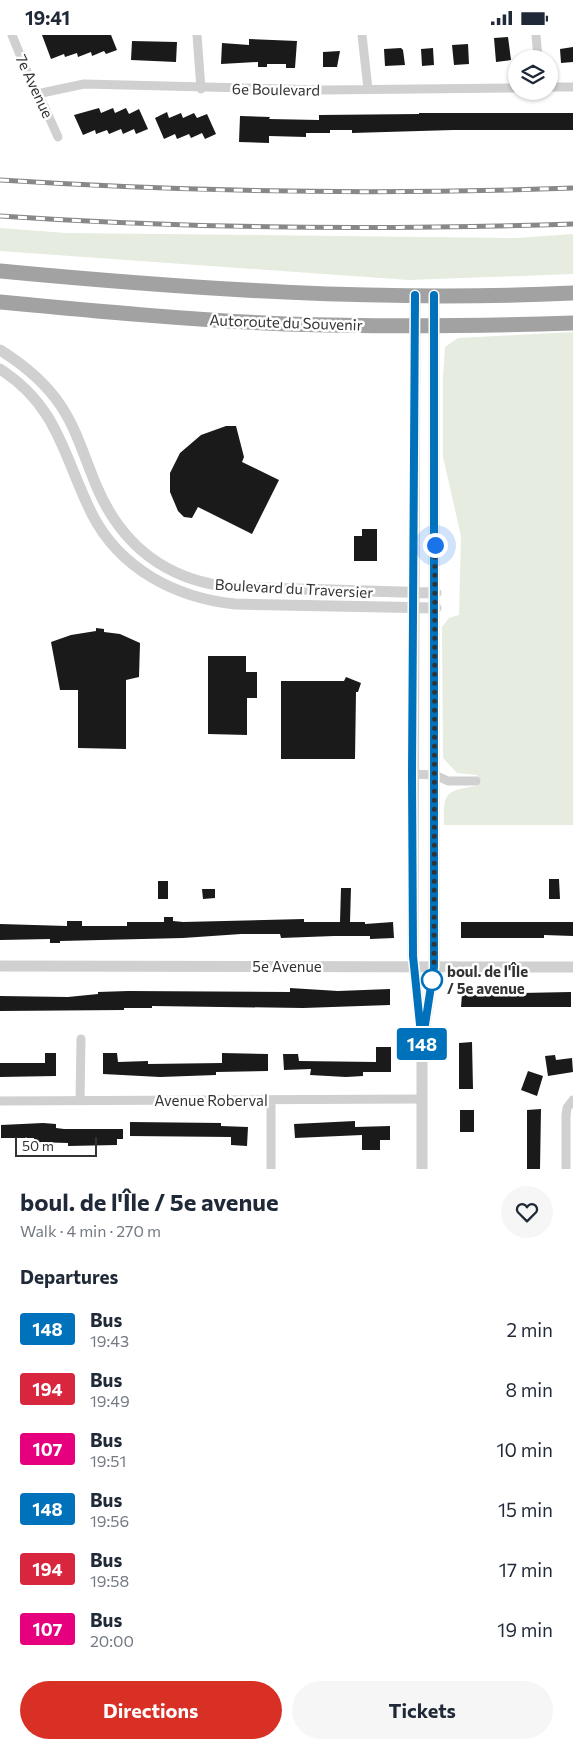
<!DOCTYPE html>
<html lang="en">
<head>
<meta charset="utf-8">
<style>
  :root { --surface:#fff; --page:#f6f6f7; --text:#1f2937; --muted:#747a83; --accent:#d93025 }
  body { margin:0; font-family:Commissioner,sans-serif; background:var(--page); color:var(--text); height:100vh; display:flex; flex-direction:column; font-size:19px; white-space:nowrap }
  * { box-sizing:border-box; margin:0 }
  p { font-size:16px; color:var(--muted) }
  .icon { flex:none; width:28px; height:28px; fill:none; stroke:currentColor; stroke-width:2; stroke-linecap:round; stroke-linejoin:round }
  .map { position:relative; height:1134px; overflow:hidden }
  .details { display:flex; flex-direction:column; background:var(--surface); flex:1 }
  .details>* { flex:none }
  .badge { padding:0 10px; border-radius:4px; font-size:18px; line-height:32px }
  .buttons { position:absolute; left:508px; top:15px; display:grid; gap:10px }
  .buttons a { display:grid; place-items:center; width:50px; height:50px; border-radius:50%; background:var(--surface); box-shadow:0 1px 4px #0004; font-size:25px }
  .scale { position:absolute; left:15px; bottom:12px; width:82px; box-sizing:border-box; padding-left:5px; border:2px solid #333; border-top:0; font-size:14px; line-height:18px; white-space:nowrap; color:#333; -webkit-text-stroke:4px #fff; paint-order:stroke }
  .you { position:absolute; width:25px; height:25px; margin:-12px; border:4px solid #fff; border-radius:50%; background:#1a73e8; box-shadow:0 0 0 8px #1a73e833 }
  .map>.badge { position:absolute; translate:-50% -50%; box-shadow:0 0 0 2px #fff }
  h2 { padding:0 20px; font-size:19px; line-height:45px }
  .round { display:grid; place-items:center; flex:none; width:52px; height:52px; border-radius:26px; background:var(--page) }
  .head { display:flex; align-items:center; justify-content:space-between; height:85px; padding:0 20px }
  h1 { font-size:24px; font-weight:700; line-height:38px }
  .action { display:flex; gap:10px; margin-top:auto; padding:10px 20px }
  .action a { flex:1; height:58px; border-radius:30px; background:var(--accent); color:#fff; font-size:20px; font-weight:700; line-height:58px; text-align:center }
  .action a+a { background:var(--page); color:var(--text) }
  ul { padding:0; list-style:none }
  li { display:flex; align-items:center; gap:15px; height:60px; padding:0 20px }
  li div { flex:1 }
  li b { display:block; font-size:19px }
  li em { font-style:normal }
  li .badge { min-width:55px; font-weight:700; text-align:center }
  .status { display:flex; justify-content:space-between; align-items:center; height:35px; padding:0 25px; background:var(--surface); direction:ltr }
  .status svg { height:14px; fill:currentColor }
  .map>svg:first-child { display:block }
  .green { fill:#e6ecdf }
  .building { fill:#1a1a1a }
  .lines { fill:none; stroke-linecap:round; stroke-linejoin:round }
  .minor { stroke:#d0d0d0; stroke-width:9 }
  .tertiary { stroke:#d0d0d0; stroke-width:11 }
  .trunk { stroke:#a2a2a2; stroke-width:15 }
  .rail-casing { stroke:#888; stroke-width:5 }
  .rail { stroke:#fff; stroke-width:3; stroke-dasharray:9; stroke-linecap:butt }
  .line-casing { stroke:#fff; stroke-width:11 }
  .line { stroke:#0072bc; stroke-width:8 }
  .walk { stroke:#333; stroke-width:5; stroke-dasharray:0 9 }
  .stop-dot { fill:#fff; stroke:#0072bc; stroke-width:2.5 }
  .labels { text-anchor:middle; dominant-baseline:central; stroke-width:5; stroke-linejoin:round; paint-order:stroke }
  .street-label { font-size:15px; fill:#333; stroke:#fff }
  .stop-label { font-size:15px; font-weight:bold; fill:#333; stroke:#fff; text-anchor:start }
</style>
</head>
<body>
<div class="status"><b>19:41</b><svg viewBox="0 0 49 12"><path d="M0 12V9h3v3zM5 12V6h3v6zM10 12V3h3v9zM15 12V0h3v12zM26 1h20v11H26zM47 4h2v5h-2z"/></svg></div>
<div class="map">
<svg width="573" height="1134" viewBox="0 0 573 1134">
  <rect width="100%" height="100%" fill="#fff"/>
  <path class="green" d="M 0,193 L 66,198 L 517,203 L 573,199 L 573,239 L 409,245 L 0,216 Z
    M 573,297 L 573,790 L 444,790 C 443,757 445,756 477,751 L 477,740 L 457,738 L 443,723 L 442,592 L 449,583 L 459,580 L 461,501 L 443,422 L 443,343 L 445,312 L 458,303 Z"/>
  <path class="building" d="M 42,0 L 111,0 L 117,15 L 106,19 L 104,16 L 92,21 L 91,17 L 78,22 L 77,18 L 65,22 L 64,19 L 51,24 Z
    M 508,2 L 511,25 L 496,27 L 494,3 Z
    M 249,4 L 297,6 L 295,33 L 286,33 L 286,29 L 267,29 L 267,32 L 258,32 L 258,27 L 221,29 L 222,8 L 249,10 Z
    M 132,6 L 177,7 L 176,27 L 131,25 Z
    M 468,9 L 469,29 L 454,30 L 452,10 Z
    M 573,12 L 573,27 L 561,28 L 560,14 Z
    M 401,13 L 403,15 L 405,30 L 385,31 L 384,14 Z
    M 433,13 L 434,30 L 422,31 L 421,14 Z
    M 340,16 L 337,32 L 323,32 L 323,17 Z
    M 99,73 L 101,78 L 113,73 L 115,78 L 126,73 L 129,79 L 139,74 L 148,94 L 136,99 L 134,94 L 123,99 L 121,94 L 109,99 L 107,95 L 96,99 L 95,95 L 83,100 L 74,80 Z
    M 167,77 L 169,83 L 181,78 L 183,83 L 194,78 L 197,83 L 207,79 L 216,99 L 205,104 L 202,98 L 191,103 L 189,99 L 177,104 L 175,99 L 164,104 L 155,83 Z
    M 419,78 L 573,78 L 573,95 L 453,95 L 352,98 L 352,95 L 330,95 L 330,98 L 306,98 L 306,102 L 269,101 L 269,108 L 239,107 L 240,81 L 270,82 L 269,84 L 319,85 L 319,80 L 419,79 Z
    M 226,391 L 236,391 L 244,422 L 242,427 L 279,445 L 252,499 L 198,472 L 192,483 L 184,482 L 178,476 L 170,457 L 170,438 L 180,418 L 201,400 Z
    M 362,494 L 377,494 L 377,526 L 354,526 L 354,501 L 362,501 Z
    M 96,593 L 104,594 L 104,597 L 120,599 L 140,608 L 139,642 L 126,645 L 126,714 L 78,713 L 78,655 L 60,655 L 51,607 L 71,600 L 96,596 Z
    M 208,621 L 246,621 L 246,637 L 257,637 L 257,663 L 247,663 L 247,700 L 208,699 Z
    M 346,642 L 361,648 L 358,657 L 356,657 L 355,724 L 281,724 L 281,646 L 344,646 Z
    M 549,844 L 559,844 L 560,864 L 549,864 Z
    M 158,846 L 168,846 L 168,864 L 158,864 Z
    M 341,853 L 351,853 L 350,887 L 365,887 L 365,889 L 393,887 L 394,903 L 370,904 L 370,901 L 334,901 L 281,903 L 280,899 L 241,899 L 183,903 L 60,906 L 60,908 L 50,908 L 50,904 L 0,905 L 0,889 L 67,891 L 67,886 L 82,886 L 82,891 L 127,891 L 127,887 L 164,887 L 164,882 L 173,882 L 173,886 L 183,887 L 304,884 L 304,887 L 340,887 Z
    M 202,854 L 215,854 L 215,863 L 203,864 Z
    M 461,887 L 573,887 L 573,901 L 544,900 L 544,903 L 461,903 Z
    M 290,953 L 338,956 L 390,954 L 390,970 L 303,973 L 152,971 L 152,973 L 124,973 L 124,975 L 0,976 L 0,961 L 68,962 L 98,959 L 98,957 L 128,956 L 290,957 Z
    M 571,957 L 571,972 L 461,972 L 462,959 Z
    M 472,1007 L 473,1054 L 459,1054 L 459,1008 Z
    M 376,1012 L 391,1012 L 391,1037 L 363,1037 L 363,1041 L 346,1042 L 310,1040 L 311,1034 L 284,1035 L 283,1019 L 298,1019 L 299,1026 L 376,1027 Z
    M 45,1018 L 56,1018 L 56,1041 L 0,1042 L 0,1028 L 45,1028 Z
    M 103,1018 L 117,1018 L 118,1027 L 148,1026 L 148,1029 L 222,1028 L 222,1018 L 268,1019 L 268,1036 L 216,1037 L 216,1040 L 160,1042 L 103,1039 Z
    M 555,1020 L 556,1025 L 572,1023 L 573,1037 L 548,1041 L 545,1021 Z
    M 528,1036 L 543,1041 L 537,1061 L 521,1055 Z
    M 541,1074 L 540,1134 L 527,1134 L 527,1075 Z
    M 460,1075 L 474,1075 L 474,1097 L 460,1097 Z
    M 355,1086 L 355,1092 L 390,1091 L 390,1105 L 380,1105 L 380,1115 L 362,1115 L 362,1100 L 295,1103 L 294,1089 Z
    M 130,1087 L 221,1088 L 221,1091 L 248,1092 L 247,1111 L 231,1110 L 231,1102 L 130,1101 Z
    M 43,1088 L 56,1089 L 56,1093 L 64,1094 L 123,1094 L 123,1104 L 117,1104 L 117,1110 L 68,1111 L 68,1108 L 34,1107 L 34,1103 L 1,1103 L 1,1090 Z"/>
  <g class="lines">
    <path class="minor" d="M 12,0 L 32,49 L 45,73 L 58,102
      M 197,0 L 201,54
      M 362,0 L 368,54
      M 536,0 L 538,24
      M 549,52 L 573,52
      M 37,59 L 84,49 L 324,55 L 516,53
      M 412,739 L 435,740 L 448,746 L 476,746
      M 271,1065 L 271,1134
      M 0,1066 L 421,1064
      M 80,1066 L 81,1004
      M 566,1134 L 566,1081 L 567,1073 L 573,1065"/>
    <path class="tertiary" d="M 415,260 L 413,921 L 421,995
      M 0,315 C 24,330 45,347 61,371 C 77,395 85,424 96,450 C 121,510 166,545 230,552 L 436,558
      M 0,334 C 59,372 63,421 92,479 C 120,534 176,563 235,569 L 436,573
      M 0,931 L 573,932
      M 422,1134 L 422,1009 L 434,932 L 434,260"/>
    <path class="trunk" d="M 0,236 C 190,254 382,267 573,258
      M 0,267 C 95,276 191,285 286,289 C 382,292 477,291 573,288"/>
    <g class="rail-casing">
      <path id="rail" d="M 0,145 C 191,157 382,160 573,153
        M 0,181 C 191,194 382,195 573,189"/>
    </g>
    <use href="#rail" class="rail"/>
  </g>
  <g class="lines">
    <g class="line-casing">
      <path id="line" d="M 415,260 L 412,739 L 413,921 L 422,1009 L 434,932 L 434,260"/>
    </g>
    <use href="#line" class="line"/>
    <path class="walk" d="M 432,945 L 434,932 L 435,510"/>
  </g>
  <circle class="stop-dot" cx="432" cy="945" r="10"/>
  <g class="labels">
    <g class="street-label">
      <text transform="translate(35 51) rotate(65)">7e Avenue</text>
      <text transform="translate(276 54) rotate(1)">6e Boulevard</text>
      <text transform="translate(286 287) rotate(2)">Autoroute du Souvenir</text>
      <text transform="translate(294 553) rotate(3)">Boulevard du Traversier</text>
      <text x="287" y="931">5e Avenue</text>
      <text x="211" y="1065">Avenue Roberval</text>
    </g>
    <g class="stop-label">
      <text x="447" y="936">boul. de l'Île<tspan x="447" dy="17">/ 5e avenue</tspan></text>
    </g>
  </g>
</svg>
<div class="buttons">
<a><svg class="icon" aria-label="layers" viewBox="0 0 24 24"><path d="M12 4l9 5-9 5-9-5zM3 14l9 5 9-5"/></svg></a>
</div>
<div class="scale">50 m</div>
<div class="you" style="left:435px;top:510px"></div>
<b class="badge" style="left:422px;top:1009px;background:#0072bc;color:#fff">148</b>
</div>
<section class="details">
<div class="head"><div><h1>boul. de l'Île / 5e avenue</h1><p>Walk · 4 min · 270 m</p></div><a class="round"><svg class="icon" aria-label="heart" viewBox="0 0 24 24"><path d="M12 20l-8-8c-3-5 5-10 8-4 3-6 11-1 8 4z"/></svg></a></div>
<h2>Departures</h2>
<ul>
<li><span class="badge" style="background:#0072bc;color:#fff">148</span><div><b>Bus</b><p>19:43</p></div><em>2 min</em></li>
<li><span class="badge" style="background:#d7263d;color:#fff">194</span><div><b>Bus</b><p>19:49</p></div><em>8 min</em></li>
<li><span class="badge" style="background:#e6007e;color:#fff">107</span><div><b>Bus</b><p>19:51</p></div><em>10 min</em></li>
<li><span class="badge" style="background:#0072bc;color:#fff">148</span><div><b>Bus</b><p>19:56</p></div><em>15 min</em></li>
<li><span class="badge" style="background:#d7263d;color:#fff">194</span><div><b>Bus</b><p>19:58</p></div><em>17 min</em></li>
<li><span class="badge" style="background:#e6007e;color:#fff">107</span><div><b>Bus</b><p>20:00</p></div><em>19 min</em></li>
</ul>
<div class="action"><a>Directions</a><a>Tickets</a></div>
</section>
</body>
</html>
